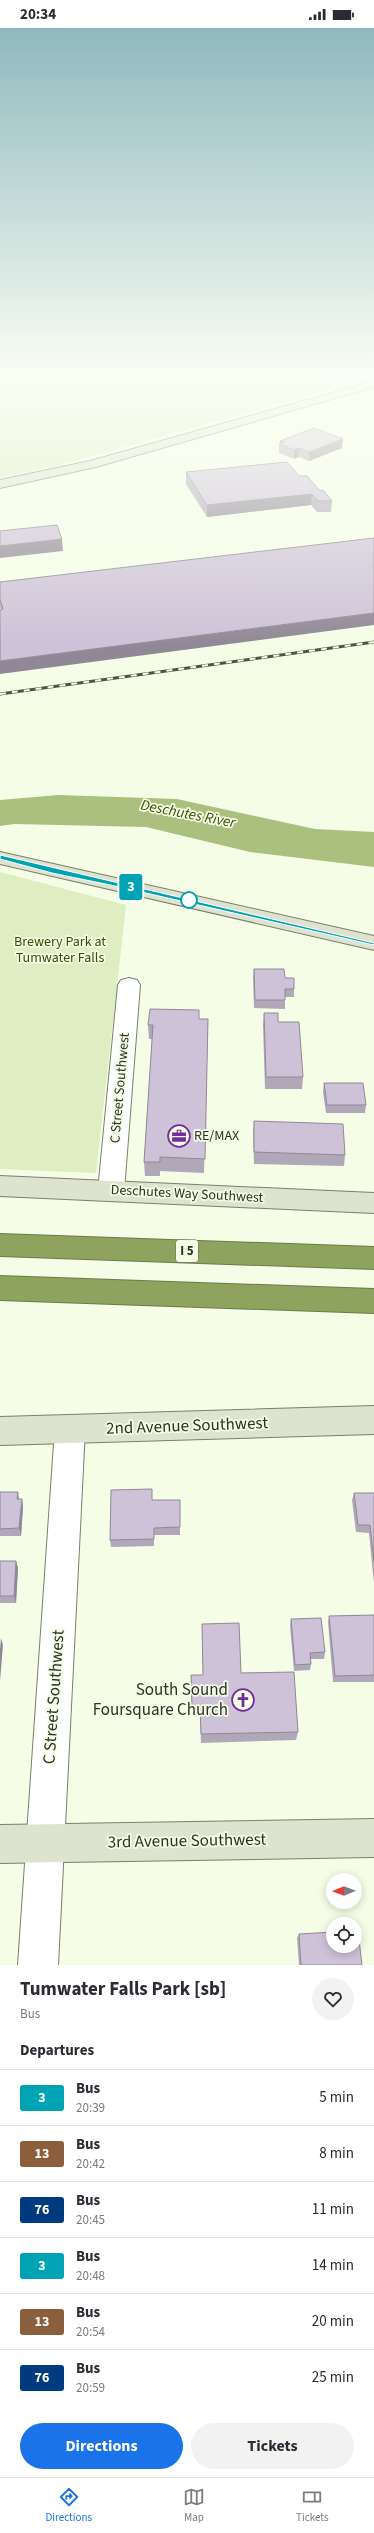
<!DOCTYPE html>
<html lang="en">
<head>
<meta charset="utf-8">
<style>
  :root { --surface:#fff; --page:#f2f2f3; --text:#2b2b33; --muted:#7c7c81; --line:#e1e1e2; --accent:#1a73e8 }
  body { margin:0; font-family:"Source Sans 3",sans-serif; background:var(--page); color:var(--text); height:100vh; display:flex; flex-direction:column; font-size:15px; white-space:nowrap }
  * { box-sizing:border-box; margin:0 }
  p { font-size:13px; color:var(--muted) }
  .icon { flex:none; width:22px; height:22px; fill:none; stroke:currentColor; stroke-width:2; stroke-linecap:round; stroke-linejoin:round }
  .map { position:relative; height:1937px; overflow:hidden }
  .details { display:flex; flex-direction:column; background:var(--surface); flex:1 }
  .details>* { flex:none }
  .badge { padding:0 8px; border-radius:3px; font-size:14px; line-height:26px }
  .needle { width:26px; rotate:269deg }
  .tools { position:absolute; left:326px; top:1845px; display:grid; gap:8px }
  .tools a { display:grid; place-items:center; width:36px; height:36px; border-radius:50%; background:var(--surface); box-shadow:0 2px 10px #0003; font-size:20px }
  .map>.badge { position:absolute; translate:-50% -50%; box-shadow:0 0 0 2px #fff }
  h2 { padding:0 20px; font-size:15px; line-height:36px }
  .round { display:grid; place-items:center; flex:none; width:42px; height:42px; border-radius:21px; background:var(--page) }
  .summary { display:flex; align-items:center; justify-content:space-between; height:68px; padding:0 20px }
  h1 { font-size:19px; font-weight:700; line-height:30px }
  .cta { display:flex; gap:8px; margin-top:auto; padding:8px 20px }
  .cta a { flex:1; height:46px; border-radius:24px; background:var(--accent); color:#fff; font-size:16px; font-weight:700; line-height:46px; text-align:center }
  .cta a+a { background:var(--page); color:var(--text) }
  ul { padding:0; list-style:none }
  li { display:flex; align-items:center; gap:12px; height:56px; padding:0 20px; border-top:1px solid var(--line) }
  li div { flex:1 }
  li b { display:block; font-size:15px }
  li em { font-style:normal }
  li .badge { min-width:44px; font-weight:700; text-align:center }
  .status { display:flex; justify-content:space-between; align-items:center; height:28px; padding:0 20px; background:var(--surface); direction:ltr }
  .status svg { height:11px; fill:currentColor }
  .menu { display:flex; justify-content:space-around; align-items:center; height:56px; border-top:1px solid var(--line); background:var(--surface); font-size:11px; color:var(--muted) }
  .menu a { display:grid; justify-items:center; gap:2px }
  .menu .current { color:var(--accent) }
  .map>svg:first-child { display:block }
  .green { fill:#deedc2 }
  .water { fill:#abc07f }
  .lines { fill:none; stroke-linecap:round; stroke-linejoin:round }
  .street-casing { stroke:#78806b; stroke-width:2 }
  .secondary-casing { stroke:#78806b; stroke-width:2 }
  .highway-casing { stroke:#6c7b4b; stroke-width:2 }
  .street { fill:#fff; fill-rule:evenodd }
  .secondary { fill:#dde3cf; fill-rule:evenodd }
  .highway { fill:#8ea35e; fill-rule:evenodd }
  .rail-casing { stroke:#4e5247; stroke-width:3 }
  .rail { stroke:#f5fde6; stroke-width:2; stroke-dasharray:6; stroke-linecap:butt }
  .wall { fill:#b0a7b9 }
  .shaded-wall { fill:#908896 }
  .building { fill:#cdc2d7; stroke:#908896 }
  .line { fill:#00a3b4; stroke:#fff }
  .stop-dot { fill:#fff; stroke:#00a3b4; stroke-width:2 }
  .labels { text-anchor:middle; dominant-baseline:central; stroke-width:3.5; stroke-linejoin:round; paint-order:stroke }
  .shield { fill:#f5fde6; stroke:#6a6e62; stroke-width:1 }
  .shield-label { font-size:13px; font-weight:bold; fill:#2e3129 }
  .park-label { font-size:14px; fill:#3c4e01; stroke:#f5fde6 }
  .street-label { font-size:14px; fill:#2e3129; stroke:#f5fde6 }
  .poi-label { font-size:14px; fill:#2e3129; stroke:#f5fde6; text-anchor:start }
  .water-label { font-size:15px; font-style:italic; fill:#3e4f03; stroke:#f5fde6 }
  .near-street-label { font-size:17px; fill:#2e3129; stroke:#f5fde6 }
  .near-poi-label { font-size:17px; fill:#2e3129; stroke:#f5fde6; text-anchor:end }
</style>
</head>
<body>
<div class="status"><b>20:34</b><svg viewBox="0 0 49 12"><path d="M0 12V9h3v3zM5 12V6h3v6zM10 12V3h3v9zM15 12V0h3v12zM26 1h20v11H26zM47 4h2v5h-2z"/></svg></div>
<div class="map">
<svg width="374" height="1937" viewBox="0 0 374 1937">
  <rect width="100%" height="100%" fill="#f5fde6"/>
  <path class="green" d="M 0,347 L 326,347 L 331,361 L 57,438 L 0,449 Z
    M 0,844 L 126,877 L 96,1145 L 0,1141 Z"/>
  <path class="water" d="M 58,767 L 177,771 L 315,801 L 374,804 L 374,839 L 250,824 L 146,799 L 14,796 L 0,798 L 0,772 Z"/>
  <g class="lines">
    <g class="street-casing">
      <path id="street" d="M 129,950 L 137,952 L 140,957 L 124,1163 L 120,1170 L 111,1173 L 102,1170 L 98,1163 L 118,957 L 121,952 Z
        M 70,1387 L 81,1391 L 85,1401 L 58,1937 L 18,1937 L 55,1401 L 59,1391 Z"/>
    </g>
    <g class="secondary-casing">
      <path id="secondary" d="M 374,353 L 374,359 L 96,439 L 0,460 L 0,452 L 90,433 Z
        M 0,824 L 374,908 L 374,922 L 0,836 Z
        M 0,1148 L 374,1165 L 374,1185 L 0,1168 Z
        M 374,1378 L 374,1406 L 0,1417 L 0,1389 Z
        M 374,1791 L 374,1829 L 0,1835 L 0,1797 Z"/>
    </g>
    <g class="highway-casing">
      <path id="highway" d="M 0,1206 L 374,1219 L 374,1241 L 0,1228 Z
        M 0,1248 L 374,1261 L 374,1285 L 0,1272 Z"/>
    </g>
    <use href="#street" class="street"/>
    <use href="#secondary" class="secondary"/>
    <use href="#highway" class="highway"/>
    <g class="rail-casing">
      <path id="rail" d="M 0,666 L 374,614"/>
    </g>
    <use href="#rail" class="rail"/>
  </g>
  <path class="wall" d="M 280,413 L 342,420 L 309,433 L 299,429 L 294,431 L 279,425 L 279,416 L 280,416 Z
    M 186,444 L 299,448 L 320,463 L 332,473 L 331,484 L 317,484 L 311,477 L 207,489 L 186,456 Z
    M 374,510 L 1,582 L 0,579 L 0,554 Z
    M 254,941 L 285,950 L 294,961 L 294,969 L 285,969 L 285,981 L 254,980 L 253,949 Z
    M 264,985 L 278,994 L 303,1049 L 302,1061 L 265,1061 L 263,997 Z
    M 199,991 L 208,991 L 204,1145 L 160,1143 L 160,1148 L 145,1148 L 144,1134 L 152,1011 L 149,1011 L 148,997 Z
    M 324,1055 L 366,1077 L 365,1085 L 326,1085 L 323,1064 Z
    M 254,1093 L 345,1127 L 344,1138 L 254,1136 L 253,1105 Z
    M 0,1464 L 19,1471 L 22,1471 L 23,1479 L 21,1508 L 0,1508 Z
    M 354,1465 L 374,1465 L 374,1556 L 369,1505 L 356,1504 L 352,1472 Z
    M 153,1472 L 180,1472 L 180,1507 L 154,1507 L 154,1518 L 111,1519 L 110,1512 Z
    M 0,1533 L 16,1533 L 18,1540 L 16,1575 L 0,1575 Z
    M 374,1587 L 374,1654 L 333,1654 L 328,1594 L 329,1588 Z
    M 291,1591 L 325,1624 L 324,1631 L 311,1631 L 311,1636 L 310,1642 L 294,1643 L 290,1598 Z
    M 202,1596 L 241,1645 L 298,1704 L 296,1712 L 201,1715 L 200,1687 L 192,1688 L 191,1647 L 203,1647 Z
    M 299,1906 L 362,1937 L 299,1937 L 297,1910 Z"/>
  <path class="shaded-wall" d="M 343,411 L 342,420 L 309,433 L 309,424 Z
    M 299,420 L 299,429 L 294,431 L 294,422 Z
    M 312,466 L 311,477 L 207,489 L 207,477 Z
    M 62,511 L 63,523 L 0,530 L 0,518 Z
    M 374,585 L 374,597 L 0,646 L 0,633 Z
    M 18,1464 L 19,1471 L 19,1479 L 17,1471 Z
    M 22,1471 L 23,1479 L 21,1508 L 19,1500 Z
    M 16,1533 L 18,1540 L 16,1575 L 14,1568 Z
    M 1,1610 L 3,1617 L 0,1653 L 0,1621 Z"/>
  <path class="building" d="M 314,400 L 343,411 L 309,424 L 299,420 L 294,422 L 279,416 L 284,414 L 280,413 Z
    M 287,434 L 299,448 L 307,448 L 320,463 L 323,462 L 332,473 L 318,473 L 312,466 L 207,477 L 186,444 Z
    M 57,497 L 62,511 L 0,518 L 0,503 Z
    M 374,510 L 374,585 L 0,633 L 0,582 L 3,581 L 0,571 L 0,554 Z
    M 254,941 L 284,941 L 285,950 L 294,950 L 294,961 L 285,961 L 285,972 L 255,972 Z
    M 150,981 L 199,982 L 199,991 L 208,991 L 205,1131 L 160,1129 L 160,1134 L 144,1134 L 153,997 L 148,997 Z
    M 264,985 L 278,985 L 278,994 L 299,994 L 303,1049 L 266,1049 Z
    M 324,1055 L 363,1055 L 366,1077 L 327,1077 Z
    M 254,1093 L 343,1096 L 345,1127 L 254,1124 Z
    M 152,1461 L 152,1472 L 180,1472 L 180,1499 L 154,1500 L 154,1511 L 110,1512 L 111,1462 Z
    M 0,1464 L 18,1464 L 17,1471 L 22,1471 L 19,1500 L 0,1501 Z
    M 354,1465 L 374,1465 L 374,1534 L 370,1497 L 358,1497 Z
    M 0,1533 L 16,1533 L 14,1568 L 0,1568 Z
    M 374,1587 L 374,1647 L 335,1648 L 329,1588 Z
    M 321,1590 L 325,1624 L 310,1625 L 311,1636 L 295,1637 L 291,1591 Z
    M 239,1595 L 241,1645 L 294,1644 L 298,1704 L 201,1706 L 200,1679 L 192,1679 L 191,1647 L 203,1647 L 202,1596 Z
    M 358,1903 L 362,1937 L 301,1937 L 299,1906 L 333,1904 L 333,1918 L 355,1918 L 355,1904 Z"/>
  <linearGradient id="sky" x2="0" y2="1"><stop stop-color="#8fb9be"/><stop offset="0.56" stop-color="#fafef4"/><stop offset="1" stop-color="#fafef4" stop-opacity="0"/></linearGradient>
  <rect width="374" height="618" fill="url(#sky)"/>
  <path class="line" d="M 0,827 L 374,915 L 374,917 L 115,858 L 52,845 L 0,831 Z"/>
  <defs>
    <g id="office-ring" transform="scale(1.15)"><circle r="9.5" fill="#f5fde6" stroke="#732b9e" stroke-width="1.5"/><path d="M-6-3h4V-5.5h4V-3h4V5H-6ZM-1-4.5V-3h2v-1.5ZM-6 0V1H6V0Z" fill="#732b9e"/></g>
    <g id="church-ring" transform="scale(1.15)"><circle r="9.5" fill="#f5fde6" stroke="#732b9e" stroke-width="1.5"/><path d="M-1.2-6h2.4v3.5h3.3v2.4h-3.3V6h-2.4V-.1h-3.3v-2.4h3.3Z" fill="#732b9e"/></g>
  </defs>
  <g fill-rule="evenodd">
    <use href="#office-ring" x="179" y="1108"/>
    <use href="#church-ring" x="243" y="1672"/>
  </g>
  <circle class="stop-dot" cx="189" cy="872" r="8"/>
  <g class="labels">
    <rect class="shield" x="176" y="1212" width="22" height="22" rx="3"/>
    <g class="shield-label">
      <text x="187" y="1223">I 5</text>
    </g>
    <g class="park-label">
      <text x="60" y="914">Brewery Park at<tspan x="60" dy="16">Tumwater Falls</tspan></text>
    </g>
    <g class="street-label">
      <text transform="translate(120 1060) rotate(-85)">C Street Southwest</text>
      <text transform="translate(187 1166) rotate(3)">Deschutes Way Southwest</text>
    </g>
    <g class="poi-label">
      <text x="194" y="1108">RE/MAX</text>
    </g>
    <g class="water-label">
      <text transform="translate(188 786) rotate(11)">Deschutes River</text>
    </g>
    <g class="near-street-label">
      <text transform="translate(187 1398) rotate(-2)">2nd Avenue Southwest</text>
      <text transform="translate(54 1669) rotate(-86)">C Street Southwest</text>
      <text transform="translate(187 1813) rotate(-1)">3rd Avenue Southwest</text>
    </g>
    <g class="near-poi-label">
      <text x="228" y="1662">South Sound<tspan x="228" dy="20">Foursquare Church</tspan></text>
    </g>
  </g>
</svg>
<div class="tools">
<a><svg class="needle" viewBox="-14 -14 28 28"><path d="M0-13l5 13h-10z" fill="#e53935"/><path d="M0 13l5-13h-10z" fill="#7c7c81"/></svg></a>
<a><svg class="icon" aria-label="locate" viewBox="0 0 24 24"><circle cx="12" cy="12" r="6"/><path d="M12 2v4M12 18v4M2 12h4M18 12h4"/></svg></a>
</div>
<b class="badge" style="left:131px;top:859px;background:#00a3b4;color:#fff">3</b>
</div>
<section class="details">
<div class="summary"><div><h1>Tumwater Falls Park [sb]</h1><p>Bus</p></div><a class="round"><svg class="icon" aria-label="heart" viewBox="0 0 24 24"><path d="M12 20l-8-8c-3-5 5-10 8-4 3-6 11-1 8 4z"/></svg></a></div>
<h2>Departures</h2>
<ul>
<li><span class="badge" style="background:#00a3b4;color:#fff">3</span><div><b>Bus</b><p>20:39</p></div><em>5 min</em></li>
<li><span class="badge" style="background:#8b5e3c;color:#fff">13</span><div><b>Bus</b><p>20:42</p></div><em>8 min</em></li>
<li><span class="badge" style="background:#003b80;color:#fff">76</span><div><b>Bus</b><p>20:45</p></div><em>11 min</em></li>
<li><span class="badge" style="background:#00a3b4;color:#fff">3</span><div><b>Bus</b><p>20:48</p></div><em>14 min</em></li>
<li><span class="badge" style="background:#8b5e3c;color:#fff">13</span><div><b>Bus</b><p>20:54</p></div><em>20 min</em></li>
<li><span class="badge" style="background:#003b80;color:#fff">76</span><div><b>Bus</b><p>20:59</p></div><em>25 min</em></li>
</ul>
<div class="cta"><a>Directions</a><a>Tickets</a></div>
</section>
<nav class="menu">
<a class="current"><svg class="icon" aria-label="directions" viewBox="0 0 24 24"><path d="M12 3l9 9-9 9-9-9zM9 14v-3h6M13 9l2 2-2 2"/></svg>Directions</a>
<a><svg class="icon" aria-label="map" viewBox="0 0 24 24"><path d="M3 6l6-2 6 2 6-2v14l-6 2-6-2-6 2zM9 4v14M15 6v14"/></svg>Map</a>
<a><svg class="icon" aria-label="tickets" viewBox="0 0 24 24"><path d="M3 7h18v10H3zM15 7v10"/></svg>Tickets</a>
</nav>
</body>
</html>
